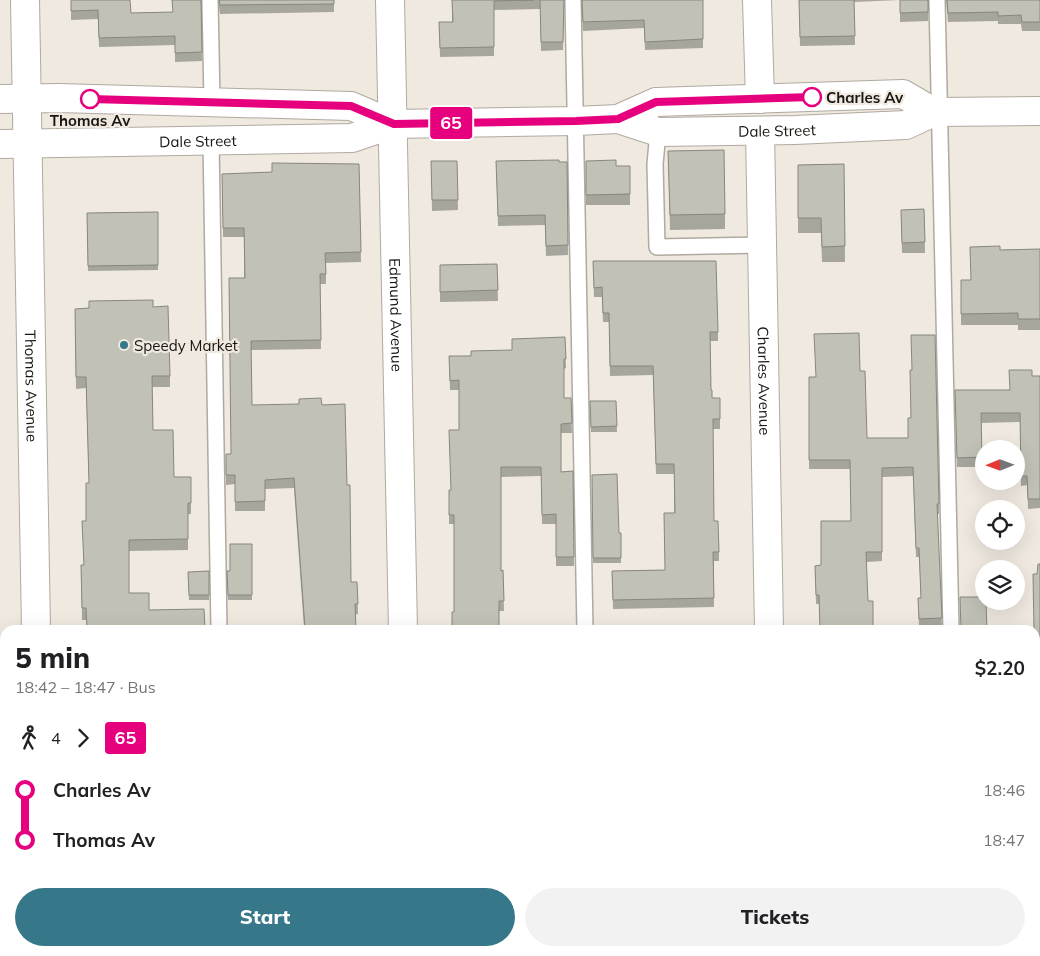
<!DOCTYPE html>
<html lang="en">
<head>
<meta charset="utf-8">
<style>
  :root { --surface:#fff; --page:#f2f2f2; --text:#202124; --muted:#757577; --accent:#36788a }
  body { margin:0; font-family:Mulish,sans-serif; background:var(--page); color:var(--text); height:100vh; display:flex; flex-direction:column; font-size:19px; white-space:nowrap }
  * { box-sizing:border-box; margin:0 }
  p { font-size:16px; color:var(--muted) }
  .icon { flex:none; width:28px; height:28px; fill:none; stroke:currentColor; stroke-width:2; stroke-linecap:round; stroke-linejoin:round }
  .map { position:relative; flex:1; overflow:hidden }
  .sheet { position:absolute; left:0px; top:625px; width:1040px; height:331px; display:flex; flex-direction:column; background:var(--surface); border-radius:15px 15px 0 0; box-shadow:0 5px 20px #0002 }
  .sheet>* { flex:none }
  .badge { padding:0 10px; border-radius:4px; font-size:18px; line-height:32px }
  .needle { width:32px; rotate:269deg }
  .fabs { position:absolute; left:975px; top:440px; display:grid; gap:10px }
  .fabs a { display:grid; place-items:center; width:50px; height:50px; border-radius:50%; background:var(--surface); box-shadow:0 5px 20px #0002; font-size:25px }
  .map>.badge { position:absolute; translate:-50% -50%; box-shadow:0 0 0 2px #fff }
  .legs { display:flex; align-items:center; gap:8px; height:55px; padding:0 15px; font-size:16px }
  .legs p { margin-inline-start:auto }
  .head { display:flex; align-items:center; justify-content:space-between; height:85px; padding:0 15px }
  h1 { font-size:28px; font-weight:800; line-height:38px }
  .cta { display:flex; gap:10px; margin-top:auto; padding:10px 15px }
  .cta a { flex:1; height:58px; border-radius:30px; background:var(--accent); color:#fff; font-size:20px; font-weight:800; line-height:58px; text-align:center }
  .cta a+a { background:var(--page); color:var(--text) }
  ul { padding:0 15px; list-style:none }
  li { display:flex; align-items:center; gap:18px; height:50px; font-size:19px }
  li i { display:grid; place-items:center; width:8px; height:100%; margin:0 6px; background:currentColor }
  li i::after { content:''; width:12px; height:12px; margin:-6px; border:4px solid; border-radius:50%; background:var(--surface) }
  li p { margin-inline-start:auto }
  li:first-child i { background:linear-gradient(#0000 50%,currentColor 0) }
  li:last-child i { background:linear-gradient(currentColor 50%,#0000 0) }
  .map>svg:first-child { display:block }
  .lines { fill:none; stroke-linecap:round; stroke-linejoin:round }
  .lane-casing { stroke:#b0a9a0; stroke-width:18 }
  .street-casing { stroke:#b0a9a0; stroke-width:30 }
  .secondary-casing { stroke:#b0a9a0; stroke-width:30 }
  .lane { stroke:#fff; stroke-width:15 }
  .street { stroke:#fff; stroke-width:28 }
  .secondary { stroke:#fff; stroke-width:28 }
  .wall { fill:#a6a69d }
  .building { fill:#c1c1b6; stroke:#87877f }
  .line-1-casing { stroke:#fff; stroke-width:11 }
  .line-1 { stroke:#e6007e; stroke-width:8 }
  .stop-1-dot { fill:#fff; stroke:#e6007e; stroke-width:2.5 }
  .poi-dot { fill:#36788a; stroke:#f0e9e0; stroke-width:2 }
  .labels { text-anchor:middle; dominant-baseline:central; stroke-width:4.5; stroke-linejoin:round; paint-order:stroke }
  .stop-label { font-size:15px; font-weight:bold; fill:#181512; stroke:#f0e9e0; text-anchor:start }
  .street-label { font-size:15px; fill:#181512; stroke:#f0e9e0 }
  .poi-label { font-size:15px; fill:#181512; stroke:#f0e9e0; text-anchor:start }
</style>
</head>
<body>
<div class="map">
<svg width="1040" height="956" viewBox="0 0 1040 956">
  <rect width="100%" height="100%" fill="#f0e9e0"/>
  <g class="lines">
    <g class="lane-casing">
      <path id="lane" d="M 210,0 L 212,101
        M 573,0 L 585,630
        M 937,0 L 951,630
        M 658,132 L 655,164 L 657,247 L 762,245
        M 211,141 L 219,630
        M 225,951 L 225,956
        M 590,951 L 590,956
        M 957,951 L 958,956"/>
    </g>
    <g class="street-casing">
      <g id="street">
        <path id="s1" d="M 390,0 L 403,630"/>
        <path d="M 757,0 L 760,99"/>
        <path id="s2" d="M 760,131 L 769,630"/>
        <path d="M 1035,851 L 1040,851"/>
        <path d="M 0,873 L 5,873"/>
        <path d="M 408,951 L 408,956"/>
        <path d="M 774,951 L 774,956"/>
      </g>
    </g>
    <g class="secondary-casing">
      <g id="secondary">
        <path id="s3" d="M 25,0 L 36,630"/>
        <path d="M 0,99 L 58,98 L 351,106 L 393,124"/>
        <path id="s4" d="M 618,119 L 658,132 L 795,130 L 906,125 L 934,112 L 1040,111"/>
        <path id="s5" d="M 0,144 L 352,138 L 393,124 L 576,121 L 618,119 L 656,102 L 903,94 L 934,112"/>
        <path d="M 41,951 L 41,956"/>
      </g>
    </g>
    <use href="#lane" class="lane"/>
    <use href="#street" class="street"/>
    <use href="#secondary" class="secondary"/>
  </g>
  <path class="wall" d="M 71,0 L 131,13 L 172,12 L 201,0 L 202,61 L 175,62 L 175,45 L 99,47 L 98,19 L 71,20 Z
    M 218,0 L 334,0 L 334,12 L 220,14 Z
    M 452,0 L 564,0 L 563,50 L 541,51 L 540,9 L 494,10 L 494,56 L 440,57 L 439,22 L 452,22 Z
    M 581,0 L 703,0 L 703,48 L 645,50 L 644,28 L 583,31 Z
    M 799,0 L 929,0 L 928,21 L 900,22 L 900,0 L 854,2 L 855,45 L 800,46 Z
    M 946,0 L 1040,0 L 1040,31 L 1022,31 L 1021,24 L 998,24 L 998,21 L 948,22 Z
    M 668,151 L 725,214 L 725,229 L 670,230 Z
    M 431,161 L 457,161 L 458,210 L 432,211 Z
    M 496,161 L 567,162 L 568,255 L 546,256 L 545,225 L 498,226 Z
    M 586,161 L 616,166 L 630,166 L 630,205 L 586,205 Z
    M 359,164 L 361,262 L 326,263 L 326,284 L 320,284 L 321,349 L 251,350 L 252,405 L 322,405 L 347,485 L 351,582 L 357,582 L 358,614 L 304,628 L 294,488 L 265,489 L 265,511 L 235,511 L 235,484 L 226,485 L 226,454 L 231,454 L 244,278 L 244,237 L 223,237 L 222,174 L 272,172 Z
    M 844,164 L 845,262 L 822,262 L 821,233 L 798,233 L 798,165 Z
    M 924,209 L 925,253 L 902,253 L 901,210 Z
    M 158,212 L 158,270 L 88,271 L 87,213 Z
    M 1040,249 L 1040,330 L 1018,330 L 1018,325 L 961,325 L 961,280 L 970,280 L 1000,250 Z
    M 593,261 L 718,332 L 718,341 L 710,341 L 711,390 L 712,398 L 720,419 L 720,429 L 713,429 L 714,521 L 719,552 L 719,561 L 714,561 L 714,607 L 613,609 L 612,571 L 665,570 L 674,513 L 674,474 L 656,474 L 653,375 L 610,376 L 609,322 L 603,322 L 602,297 L 594,297 Z
    M 497,264 L 498,301 L 440,302 L 440,265 Z
    M 153,307 L 170,376 L 170,387 L 152,387 L 153,430 L 174,477 L 191,477 L 191,514 L 188,514 L 188,550 L 129,551 L 86,620 L 82,620 L 81,565 L 84,565 L 82,521 L 86,521 L 89,483 L 86,388 L 76,389 L 75,309 Z
    M 565,337 L 566,368 L 564,369 L 564,398 L 571,398 L 572,433 L 561,433 L 561,472 L 573,471 L 574,566 L 556,566 L 556,524 L 542,524 L 541,476 L 501,477 L 501,571 L 503,570 L 504,611 L 454,612 L 454,524 L 449,524 L 449,490 L 451,490 L 459,430 L 459,390 L 450,390 L 449,356 L 471,356 L 512,350 Z
    M 860,371 L 867,438 L 908,438 L 939,504 L 939,514 L 937,514 L 942,628 L 919,628 L 918,598 L 921,598 L 919,557 L 916,557 L 913,476 L 882,477 L 882,561 L 867,562 L 819,604 L 816,604 L 815,566 L 821,565 L 851,521 L 850,469 L 809,469 L 809,377 L 815,377 Z
    M 1032,376 L 1040,376 L 1040,508 L 1028,509 L 1027,485 L 1021,486 L 1020,422 L 981,423 L 982,467 L 957,467 L 955,390 L 1009,390 Z
    M 590,401 L 616,401 L 617,432 L 591,432 Z
    M 592,475 L 619,533 L 621,533 L 621,563 L 593,563 Z
    M 252,544 L 252,600 L 228,600 L 227,571 L 230,571 Z
    M 1040,564 L 1040,730 L 1035,731 L 1035,630 L 1037,574 Z
    M 209,571 L 209,600 L 189,600 L 188,572 Z
    M 1035,770 L 1040,770 L 1040,805 L 1035,805 Z
    M 1035,870 L 1040,870 L 1040,927 L 1035,927 Z"/>
  <path class="building" d="M 71,0 L 130,0 L 131,13 L 173,12 L 172,0 L 201,0 L 202,52 L 175,53 L 175,36 L 99,38 L 98,10 L 71,11 Z
    M 219,0 L 334,0 L 334,4 L 220,5 Z
    M 452,0 L 534,0 L 494,1 L 494,47 L 440,48 L 439,22 L 453,22 Z
    M 540,0 L 564,0 L 563,42 L 541,42 Z
    M 582,0 L 703,0 L 703,39 L 645,42 L 644,20 L 583,22 Z
    M 799,0 L 854,0 L 855,36 L 800,37 Z
    M 900,0 L 928,0 L 928,12 L 900,13 Z
    M 947,0 L 1040,0 L 1040,22 L 1022,22 L 1021,15 L 998,16 L 998,12 L 948,13 Z
    M 724,150 L 725,214 L 670,215 L 668,151 Z
    M 559,160 L 559,162 L 567,162 L 568,245 L 546,246 L 545,215 L 498,216 L 496,161 Z
    M 616,160 L 616,166 L 630,166 L 630,194 L 586,195 L 586,161 Z
    M 431,161 L 457,161 L 458,200 L 432,200 Z
    M 272,163 L 359,164 L 361,252 L 325,253 L 326,274 L 320,274 L 321,340 L 251,341 L 252,405 L 299,404 L 299,399 L 321,398 L 322,405 L 345,404 L 347,485 L 350,485 L 351,582 L 357,582 L 358,604 L 355,604 L 356,630 L 298,630 L 298,628 L 305,628 L 294,478 L 265,480 L 265,501 L 235,502 L 235,475 L 226,475 L 226,454 L 231,454 L 229,278 L 245,278 L 244,228 L 223,228 L 222,174 L 272,172 Z
    M 844,164 L 845,246 L 822,247 L 821,218 L 798,218 L 798,165 Z
    M 924,209 L 925,242 L 902,243 L 901,210 Z
    M 158,212 L 158,265 L 88,266 L 87,213 Z
    M 1000,246 L 1000,250 L 1040,249 L 1040,319 L 1018,319 L 1018,313 L 961,314 L 961,280 L 971,280 L 970,247 Z
    M 593,261 L 716,261 L 718,332 L 710,332 L 711,390 L 712,390 L 712,398 L 720,398 L 720,419 L 713,419 L 714,521 L 718,521 L 719,552 L 713,552 L 714,598 L 613,600 L 612,571 L 665,570 L 664,513 L 675,513 L 674,464 L 656,464 L 653,366 L 610,366 L 609,313 L 603,313 L 602,287 L 594,288 Z
    M 497,264 L 498,290 L 440,292 L 440,265 Z
    M 153,300 L 153,307 L 168,306 L 170,376 L 152,376 L 153,430 L 173,430 L 174,477 L 191,477 L 191,503 L 188,503 L 188,539 L 129,540 L 129,593 L 149,593 L 149,610 L 204,609 L 205,630 L 87,630 L 86,608 L 82,608 L 81,565 L 84,565 L 82,521 L 86,521 L 86,483 L 89,483 L 86,377 L 76,377 L 75,309 L 89,308 L 89,301 Z
    M 859,333 L 860,371 L 865,371 L 867,438 L 908,438 L 908,418 L 911,418 L 910,370 L 912,370 L 911,335 L 935,335 L 939,504 L 937,504 L 942,618 L 919,619 L 918,598 L 921,598 L 919,548 L 916,548 L 913,467 L 882,468 L 882,552 L 866,552 L 868,601 L 873,601 L 873,630 L 820,630 L 819,595 L 816,595 L 815,566 L 821,565 L 821,521 L 851,521 L 850,460 L 809,460 L 809,377 L 816,377 L 814,334 Z
    M 565,337 L 566,359 L 564,359 L 564,398 L 571,398 L 572,423 L 561,424 L 561,472 L 573,471 L 574,557 L 556,557 L 556,514 L 542,515 L 541,467 L 501,467 L 501,571 L 503,570 L 504,601 L 499,601 L 499,630 L 452,630 L 452,612 L 454,612 L 454,515 L 449,515 L 449,490 L 451,490 L 449,430 L 459,430 L 459,380 L 450,381 L 449,356 L 471,356 L 471,351 L 512,350 L 512,339 Z
    M 1009,370 L 1032,370 L 1032,376 L 1040,376 L 1040,499 L 1028,499 L 1027,476 L 1021,476 L 1020,413 L 981,413 L 982,457 L 957,458 L 955,390 L 1010,390 Z
    M 590,401 L 616,401 L 617,426 L 591,427 Z
    M 617,474 L 619,533 L 621,533 L 621,558 L 593,558 L 592,475 Z
    M 230,544 L 252,544 L 252,595 L 228,595 L 227,571 L 230,571 Z
    M 1038,564 L 1040,564 L 1040,722 L 1035,722 L 1035,630 L 1034,630 L 1033,574 L 1037,574 Z
    M 209,571 L 209,595 L 189,595 L 188,572 Z
    M 960,597 L 984,597 L 984,601 L 986,601 L 987,630 L 961,630 Z
    M 1035,770 L 1040,770 L 1040,796 L 1035,796 Z
    M 1035,870 L 1040,870 L 1040,912 L 1035,912 Z
    M 98,951 L 218,951 L 220,955 L 229,955 L 232,951 L 268,951 L 268,956 L 98,956 Z
    M 313,951 L 353,951 L 353,956 L 313,956 Z
    M 458,951 L 513,951 L 513,956 L 458,956 Z
    M 553,951 L 583,951 L 585,955 L 594,956 L 597,951 L 720,951 L 720,956 L 553,956 Z"/>
  <g class="lines">
    <g class="line-1-casing">
      <path id="line-1" d="M 90,99 L 351,106 L 394,124 L 576,121 L 618,119 L 656,102 L 812,97"/>
    </g>
    <use href="#line-1" class="line-1"/>
  </g>
  <g class="stop-1-dot">
    <circle cx="812" cy="97" r="9"/>
    <circle cx="90" cy="99" r="9"/>
  </g>
  <circle class="poi-dot" cx="124" cy="345" r="5"/>
  <g class="labels">
    <g class="stop-label">
      <text x="826" y="97">Charles Av</text>
      <text x="90" y="120" text-anchor="middle">Thomas Av</text>
    </g>
    <g class="street-label">
      <text stroke="none"><textPath href="#s4" startOffset="161">Dale Street</textPath></text>
      <text stroke="none"><textPath href="#s5" startOffset="198">Dale Street</textPath></text>
      <text stroke="none"><textPath href="#s1" startOffset="315">Edmund Avenue</textPath></text>
      <text stroke="none"><textPath href="#s2" startOffset="250">Charles Avenue</textPath></text>
      <text stroke="none"><textPath href="#s3" startOffset="386">Thomas Avenue</textPath></text>
    </g>
    <g class="poi-label">
      <text x="134" y="345">Speedy Market</text>
    </g>
  </g>
</svg>
<div class="fabs">
<a><svg class="needle" viewBox="-14 -14 28 28"><path d="M0-13l5 13h-10z" fill="#e53935"/><path d="M0 13l5-13h-10z" fill="#757577"/></svg></a>
<a><svg class="icon" aria-label="locate" viewBox="0 0 24 24"><circle cx="12" cy="12" r="6"/><path d="M12 2v4M12 18v4M2 12h4M18 12h4"/></svg></a>
<a><svg class="icon" aria-label="layers" viewBox="0 0 24 24"><path d="M12 4l9 5-9 5-9-5zM3 14l9 5 9-5"/></svg></a>
</div>
<b class="badge" style="left:451px;top:123px;background:#e6007e;color:#fff">65</b>
<section class="sheet">
<div class="head"><div><h1>5 min</h1><p>18:42 – 18:47 · Bus</p></div><b>$2.20</b></div>
<div class="legs"><svg class="icon" aria-label="walk" viewBox="0 0 24 24"><circle cx="13" cy="4" r="2"/><path d="M13 8l-2 6 4 7M11 14l-3 7M7 12l3-4h3l4 4"/></svg>4<svg class="icon" aria-label="forward" viewBox="0 0 24 24"><path d="M9 5l7 7-7 7"/></svg><b class="badge" style="background:#e6007e;color:#fff">65</b></div>
<ul>
<li><i style="color:#e6007e"></i><b>Charles Av</b><p>18:46</p></li>
<li><i style="color:#e6007e"></i><b>Thomas Av</b><p>18:47</p></li>
</ul>
<div class="cta"><a>Start</a><a>Tickets</a></div>
</section>
</div>
</body>
</html>
